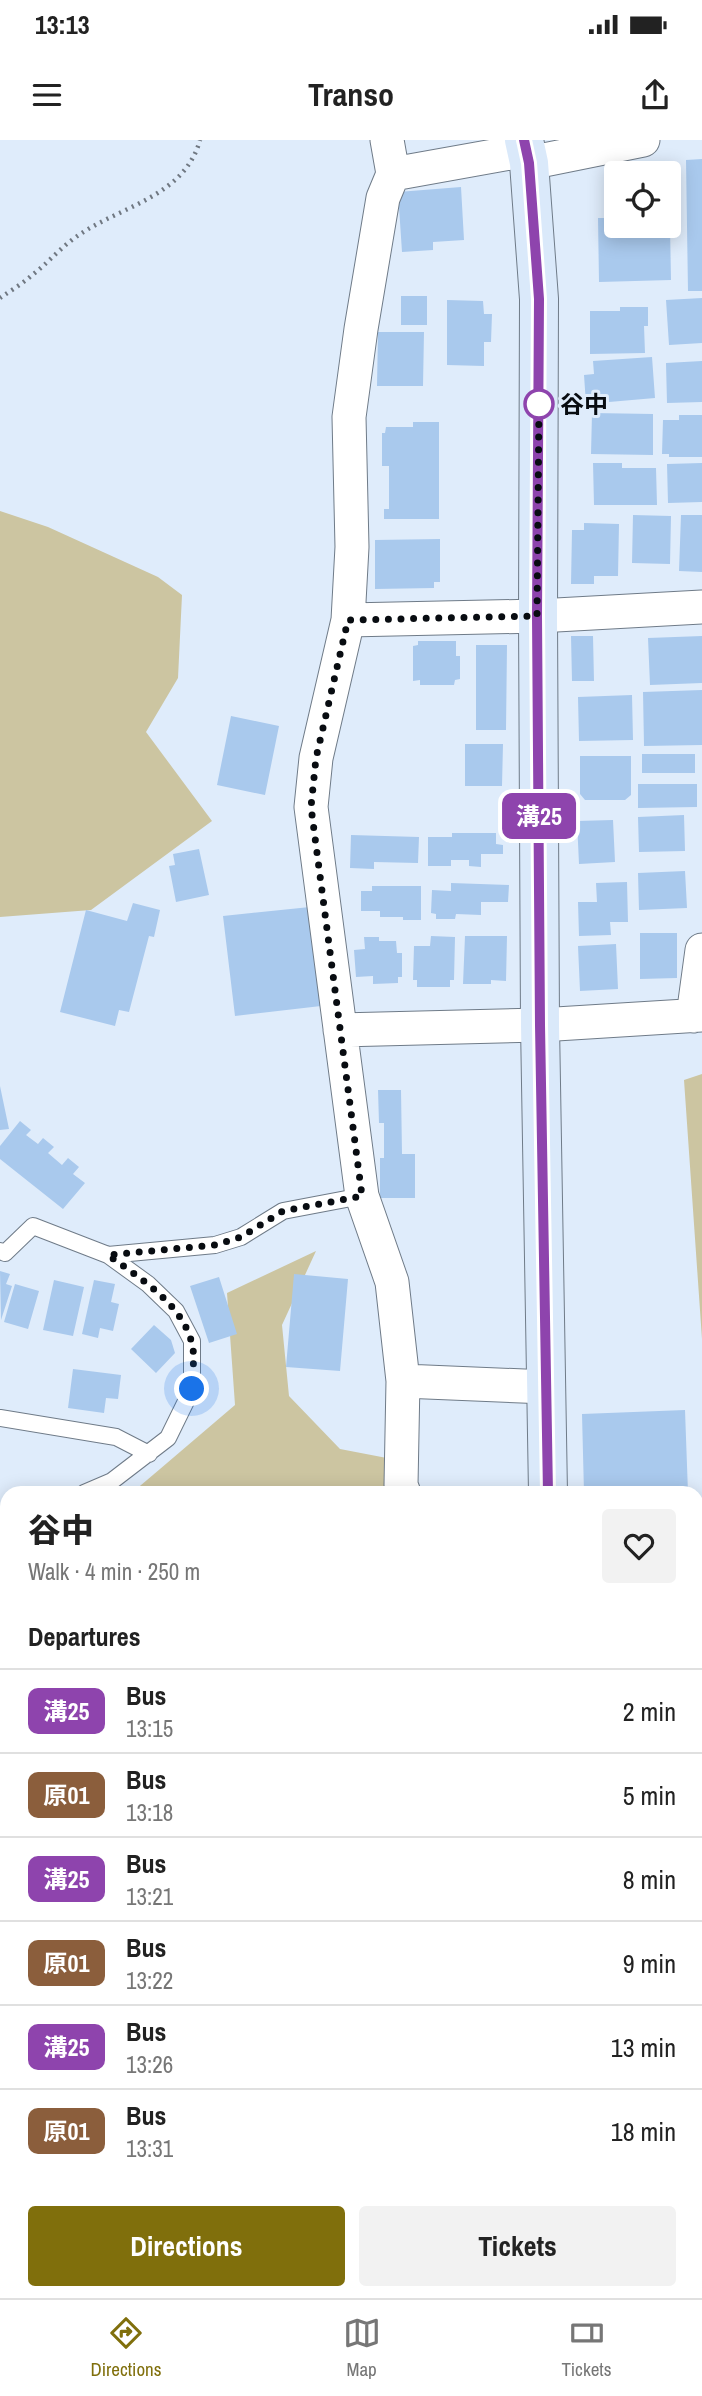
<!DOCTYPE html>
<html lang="en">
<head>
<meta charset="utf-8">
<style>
  :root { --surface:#fff; --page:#f2f2f2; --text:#222; --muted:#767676; --line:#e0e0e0; --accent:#806f0c }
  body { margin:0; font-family:"Archivo Narrow","Noto Sans JP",sans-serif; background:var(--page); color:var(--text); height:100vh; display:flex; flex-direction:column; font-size:26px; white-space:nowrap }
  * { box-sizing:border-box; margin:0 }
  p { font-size:23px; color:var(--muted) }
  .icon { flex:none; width:38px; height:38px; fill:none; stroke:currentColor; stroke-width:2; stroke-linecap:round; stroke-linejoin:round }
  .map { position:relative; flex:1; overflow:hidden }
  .panel { position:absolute; left:0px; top:1346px; width:704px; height:814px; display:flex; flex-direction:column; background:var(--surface); border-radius:21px 21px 0 0; box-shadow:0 4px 18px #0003 }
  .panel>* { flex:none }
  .badge { padding:0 14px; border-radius:10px; font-size:24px; line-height:46px }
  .controls { position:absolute; left:604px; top:21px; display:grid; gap:14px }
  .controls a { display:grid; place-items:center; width:77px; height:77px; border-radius:7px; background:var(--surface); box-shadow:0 4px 18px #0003; font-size:35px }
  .you { position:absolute; width:35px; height:35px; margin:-18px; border:5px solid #fff; border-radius:50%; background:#1a73e8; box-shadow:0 0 0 10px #1a73e833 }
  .map>.badge { position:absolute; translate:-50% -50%; box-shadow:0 0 0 4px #fff }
  h2 { padding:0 28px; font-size:26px; line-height:63px }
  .round { display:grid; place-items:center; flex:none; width:74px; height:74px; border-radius:7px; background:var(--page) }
  .head { display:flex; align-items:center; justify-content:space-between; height:119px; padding:0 28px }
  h1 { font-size:33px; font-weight:800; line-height:52px }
  .cta { display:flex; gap:14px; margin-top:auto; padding:14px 28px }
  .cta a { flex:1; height:80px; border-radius:7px; background:var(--accent); color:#fff; font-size:28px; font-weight:800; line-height:80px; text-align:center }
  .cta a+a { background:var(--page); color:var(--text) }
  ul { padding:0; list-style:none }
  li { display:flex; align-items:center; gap:21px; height:84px; padding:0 28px; border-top:2px solid var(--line) }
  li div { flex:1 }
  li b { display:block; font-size:26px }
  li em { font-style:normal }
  li .badge { min-width:77px; font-weight:700; text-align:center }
  .status { display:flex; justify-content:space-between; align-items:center; height:49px; padding:0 35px; background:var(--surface); direction:ltr }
  .status svg { height:19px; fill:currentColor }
  header { display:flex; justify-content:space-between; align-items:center; height:91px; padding:0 28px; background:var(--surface); font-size:32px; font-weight:800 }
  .tabs { display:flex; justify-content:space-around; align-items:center; height:98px; border-top:2px solid var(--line); background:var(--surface); font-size:19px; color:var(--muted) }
  .tabs a { display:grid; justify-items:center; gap:4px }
  .tabs .on { color:var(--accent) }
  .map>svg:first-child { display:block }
  .green { fill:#ccc5a1 }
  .building { fill:#a9c9ed }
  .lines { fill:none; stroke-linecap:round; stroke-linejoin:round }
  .lane-casing { stroke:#6f7b88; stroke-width:18 }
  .street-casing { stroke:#6f7b88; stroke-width:35 }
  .secondary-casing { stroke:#6f7b88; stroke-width:40 }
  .path { stroke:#707882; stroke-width:4.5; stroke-dasharray:2 5; stroke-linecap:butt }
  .lane { stroke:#fff; stroke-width:16 }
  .street { stroke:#fff; stroke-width:33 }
  .secondary { stroke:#dae9fa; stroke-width:38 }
  .line-casing { stroke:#fff; stroke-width:16 }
  .line { stroke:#8e44ad; stroke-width:10 }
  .walk { stroke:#080c11; stroke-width:7; stroke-dasharray:0 12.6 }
  .stop-dot { fill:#fff; stroke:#8e44ad; stroke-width:3.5 }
  .labels { text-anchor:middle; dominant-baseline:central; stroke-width:6; stroke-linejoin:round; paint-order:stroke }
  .stop-label { font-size:24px; font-weight:bold; fill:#080c11; stroke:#dfecfb; text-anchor:start }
</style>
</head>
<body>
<div class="status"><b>13:13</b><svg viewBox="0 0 49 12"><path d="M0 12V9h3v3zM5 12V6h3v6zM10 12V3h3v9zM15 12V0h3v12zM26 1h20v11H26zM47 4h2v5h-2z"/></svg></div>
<header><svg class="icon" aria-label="menu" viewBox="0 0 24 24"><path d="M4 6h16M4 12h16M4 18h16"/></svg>Transo<svg class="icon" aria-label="share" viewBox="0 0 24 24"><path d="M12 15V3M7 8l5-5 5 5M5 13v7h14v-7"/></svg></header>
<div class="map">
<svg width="702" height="2158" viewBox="0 0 702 2158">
  <rect width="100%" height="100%" fill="#dfecfb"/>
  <path class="green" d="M 0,371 L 48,387 L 158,437 L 182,455 L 178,538 L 146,592 L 212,681 L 91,770 L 0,777 Z
    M 702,934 L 702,1199 L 684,940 Z
    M 316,1111 L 282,1185 L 289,1256 L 340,1309 L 392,1319 L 382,1353 L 127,1353 L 134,1351 L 160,1329 L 235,1265 L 227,1153 Z
    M 7,1393 L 7,2058 L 0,2057 L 0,1396 Z
    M 697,1913 L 702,1920 L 702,2093 L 697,2110 Z
    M 388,2152 L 682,2152 L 682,2153 L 680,2158 L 386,2158 Z"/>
  <path class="building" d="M 702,19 L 702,151 L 688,151 L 686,20 Z
    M 461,47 L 464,100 L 433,102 L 433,110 L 402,112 L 398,52 Z
    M 598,78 L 616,78 L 616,86 L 670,86 L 671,140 L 599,142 Z
    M 401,156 L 427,156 L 427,185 L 401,185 Z
    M 702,158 L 702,203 L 669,205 L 666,160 Z
    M 447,160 L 483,161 L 484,174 L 492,174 L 491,202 L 484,202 L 484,226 L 447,225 Z
    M 620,167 L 648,167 L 648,186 L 644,186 L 645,213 L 590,214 L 590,171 L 620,171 Z
    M 378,192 L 424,192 L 423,246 L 377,246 Z
    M 652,217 L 655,258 L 586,264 L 584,235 L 594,234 L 593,221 Z
    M 702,221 L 702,262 L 667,263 L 666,223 Z
    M 592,273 L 653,274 L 653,315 L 591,314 Z
    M 679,275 L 702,275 L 702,317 L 669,317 L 669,314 L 662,314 L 663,280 L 679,280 Z
    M 413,282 L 439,282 L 439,379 L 384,379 L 384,369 L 389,369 L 389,326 L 382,326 L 382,293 L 385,293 L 386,287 L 413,287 Z
    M 593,323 L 622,323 L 622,328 L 656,328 L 657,365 L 594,365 Z
    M 702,323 L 702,362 L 668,363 L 667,324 Z
    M 633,375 L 671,376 L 670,424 L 632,423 Z
    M 681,375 L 702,375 L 702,432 L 679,431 Z
    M 584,383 L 619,384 L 618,436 L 594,436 L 594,444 L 571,444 L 572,390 L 584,390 Z
    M 440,399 L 440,442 L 434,442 L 434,448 L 375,449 L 375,400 Z
    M 571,496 L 593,496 L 594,541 L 572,541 Z
    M 702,496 L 702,543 L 650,545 L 648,498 Z
    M 418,501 L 456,501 L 456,516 L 460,516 L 460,539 L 455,540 L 454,545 L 420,545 L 420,540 L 413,541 L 413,506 L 418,505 Z
    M 476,505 L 507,505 L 506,590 L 476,590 Z
    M 702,550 L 702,605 L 644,606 L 643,552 Z
    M 632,555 L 633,600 L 579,601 L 578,557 Z
    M 231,576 L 279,586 L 265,655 L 217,645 Z
    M 465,604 L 503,604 L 502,646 L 465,646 Z
    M 642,614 L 695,614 L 695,633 L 642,633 Z
    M 580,616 L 631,616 L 631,655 L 625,660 L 585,660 L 580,654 Z
    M 638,644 L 697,644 L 697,667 L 638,668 Z
    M 684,675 L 685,711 L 639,712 L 638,677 Z
    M 613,680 L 615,722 L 579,724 L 577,681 Z
    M 452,693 L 496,693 L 496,704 L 503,705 L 503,714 L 481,714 L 481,727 L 469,726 L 469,720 L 451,720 L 451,726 L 428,726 L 428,697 L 452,697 Z
    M 351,695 L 419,697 L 418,723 L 374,722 L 374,729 L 350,728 Z
    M 199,709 L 209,755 L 176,762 L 169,726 L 175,725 L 173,714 Z
    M 685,731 L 687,768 L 639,770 L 638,733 Z
    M 627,742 L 628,782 L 610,782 L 611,795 L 579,796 L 578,762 L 597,762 L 596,743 Z
    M 451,743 L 509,745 L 508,762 L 481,762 L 481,775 L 456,774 L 455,779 L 436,779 L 436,774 L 431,773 L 432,750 L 451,751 Z
    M 372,746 L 421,746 L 421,780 L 403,780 L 403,777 L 380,777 L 380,771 L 361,771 L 361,751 L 372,751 Z
    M 133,763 L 160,770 L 154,797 L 149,796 L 129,872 L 119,870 L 115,886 L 60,872 L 86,770 L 127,781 Z
    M 310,767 L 321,866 L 235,876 L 223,776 Z
    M 640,793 L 677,793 L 677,838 L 640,839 Z
    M 431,796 L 455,797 L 454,840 L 450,840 L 450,847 L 417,847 L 417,840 L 413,840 L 414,806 L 430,806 Z
    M 465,796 L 507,796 L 506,841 L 491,840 L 491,844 L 463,844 Z
    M 364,797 L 379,797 L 379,801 L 396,801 L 397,813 L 402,813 L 402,837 L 398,837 L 398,843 L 373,844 L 373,836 L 356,837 L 354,810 L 365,809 Z
    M 616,804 L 618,849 L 580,851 L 578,806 Z
    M 0,946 L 9,989 L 0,990 Z
    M 378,950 L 401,950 L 402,1014 L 415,1014 L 415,1058 L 380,1058 L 380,1018 L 384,1018 L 384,983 L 379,983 Z
    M 20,981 L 31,990 L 26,995 L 38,1004 L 43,998 L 54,1007 L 48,1013 L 62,1025 L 68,1018 L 79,1027 L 73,1034 L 85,1043 L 63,1069 L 0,1019 L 0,1006 Z
    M 0,1131 L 10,1134 L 6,1144 L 12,1146 L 1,1180 Z
    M 294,1134 L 348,1139 L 340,1231 L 286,1227 Z
    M 219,1137 L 237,1194 L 209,1203 L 190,1146 Z
    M 54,1140 L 84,1147 L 73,1196 L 43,1190 Z
    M 94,1140 L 115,1144 L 111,1162 L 119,1164 L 113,1191 L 100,1188 L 98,1198 L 82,1194 Z
    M 15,1144 L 39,1151 L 28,1189 L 4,1182 Z
    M 154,1185 L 171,1200 L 175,1213 L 156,1233 L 131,1209 Z
    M 73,1229 L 121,1235 L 118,1259 L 106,1258 L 104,1273 L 68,1268 Z
    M 685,1270 L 688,1353 L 584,1353 L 582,1274 Z
    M 696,1579 L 699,1585 L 702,1583 L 702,1815 L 696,1805 Z"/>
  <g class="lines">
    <g class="lane-casing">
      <path id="lane" d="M 0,1111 L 5,1113 L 33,1086 L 108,1115 L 215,1105 L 241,1097 L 283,1071 L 362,1056
        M 0,1278 L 116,1297 L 149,1314
        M 84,1353 L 112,1341 L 168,1298 L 192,1249 L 192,1201 L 176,1171 L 148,1144 L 108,1115
        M 0,1381 L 7,1379"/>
    </g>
    <g class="street-casing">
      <path id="street" d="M 387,0 L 393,34 L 383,58 L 361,189 L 349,277 L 352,407 L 348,480 L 316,618 L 311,667 L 362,1056 L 392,1142 L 403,1241 L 401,1345 L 404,1353
        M 529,23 L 643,0
        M 393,34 L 527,10
        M 348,480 L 538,476 L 702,467
        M 693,876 L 702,810
        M 340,890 L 540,885 L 702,875
        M 403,1241 L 547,1247"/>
    </g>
    <g class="secondary-casing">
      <path id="secondary" d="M 524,0 L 529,23 L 539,159 L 538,476 L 540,885 L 548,1353
        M 696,1866 L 702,1873"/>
    </g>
    <path class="path" d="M 0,158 C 10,151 22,144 31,136 C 47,124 60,108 76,97 C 119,66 184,58 200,0
      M 0,1509 L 7,1503"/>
    <use href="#lane" class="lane"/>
    <use href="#street" class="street"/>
    <use href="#secondary" class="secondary"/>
  </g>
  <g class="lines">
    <g class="line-casing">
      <path id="line" d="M 524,0 L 529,23 L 539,159 L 537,476 L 540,885 L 548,1353"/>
    </g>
    <use href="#line" class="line"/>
    <path class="walk" d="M 192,1249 C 192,1234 196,1214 191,1200 C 180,1162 138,1137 108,1115 L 215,1105 L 241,1097 L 283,1071 L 362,1056 L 311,667 L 316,618 L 348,480 L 537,476 L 539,264"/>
  </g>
  <circle class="stop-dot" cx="539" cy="264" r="14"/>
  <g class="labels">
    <g class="stop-label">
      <text x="560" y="264">谷中</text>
    </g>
  </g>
</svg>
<div class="controls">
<a><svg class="icon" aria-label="locate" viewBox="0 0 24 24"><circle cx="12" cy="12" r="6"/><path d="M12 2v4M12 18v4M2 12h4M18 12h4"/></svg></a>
</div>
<div class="you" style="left:192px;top:1249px"></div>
<b class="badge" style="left:539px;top:676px;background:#8e44ad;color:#fff">溝25</b>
<section class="panel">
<div class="head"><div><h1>谷中</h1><p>Walk · 4 min · 250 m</p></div><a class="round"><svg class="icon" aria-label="heart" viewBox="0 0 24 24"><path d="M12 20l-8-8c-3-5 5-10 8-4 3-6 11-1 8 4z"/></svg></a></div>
<h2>Departures</h2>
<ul>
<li><span class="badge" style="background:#8e44ad;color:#fff">溝25</span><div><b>Bus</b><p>13:15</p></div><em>2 min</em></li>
<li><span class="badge" style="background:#8b5e3c;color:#fff">原01</span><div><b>Bus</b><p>13:18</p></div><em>5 min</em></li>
<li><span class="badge" style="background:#8e44ad;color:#fff">溝25</span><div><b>Bus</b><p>13:21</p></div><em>8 min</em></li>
<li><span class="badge" style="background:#8b5e3c;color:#fff">原01</span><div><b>Bus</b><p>13:22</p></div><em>9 min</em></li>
<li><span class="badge" style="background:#8e44ad;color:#fff">溝25</span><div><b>Bus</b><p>13:26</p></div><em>13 min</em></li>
<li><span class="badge" style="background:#8b5e3c;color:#fff">原01</span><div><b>Bus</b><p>13:31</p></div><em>18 min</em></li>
</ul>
<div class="cta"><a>Directions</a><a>Tickets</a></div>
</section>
</div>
<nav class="tabs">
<a class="on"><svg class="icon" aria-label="directions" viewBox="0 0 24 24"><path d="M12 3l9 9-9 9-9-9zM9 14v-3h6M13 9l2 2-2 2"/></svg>Directions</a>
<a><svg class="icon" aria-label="map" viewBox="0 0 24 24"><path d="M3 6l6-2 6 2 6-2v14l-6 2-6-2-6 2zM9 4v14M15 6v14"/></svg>Map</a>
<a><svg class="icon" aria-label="tickets" viewBox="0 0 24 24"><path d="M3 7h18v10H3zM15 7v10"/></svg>Tickets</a>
</nav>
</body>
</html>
